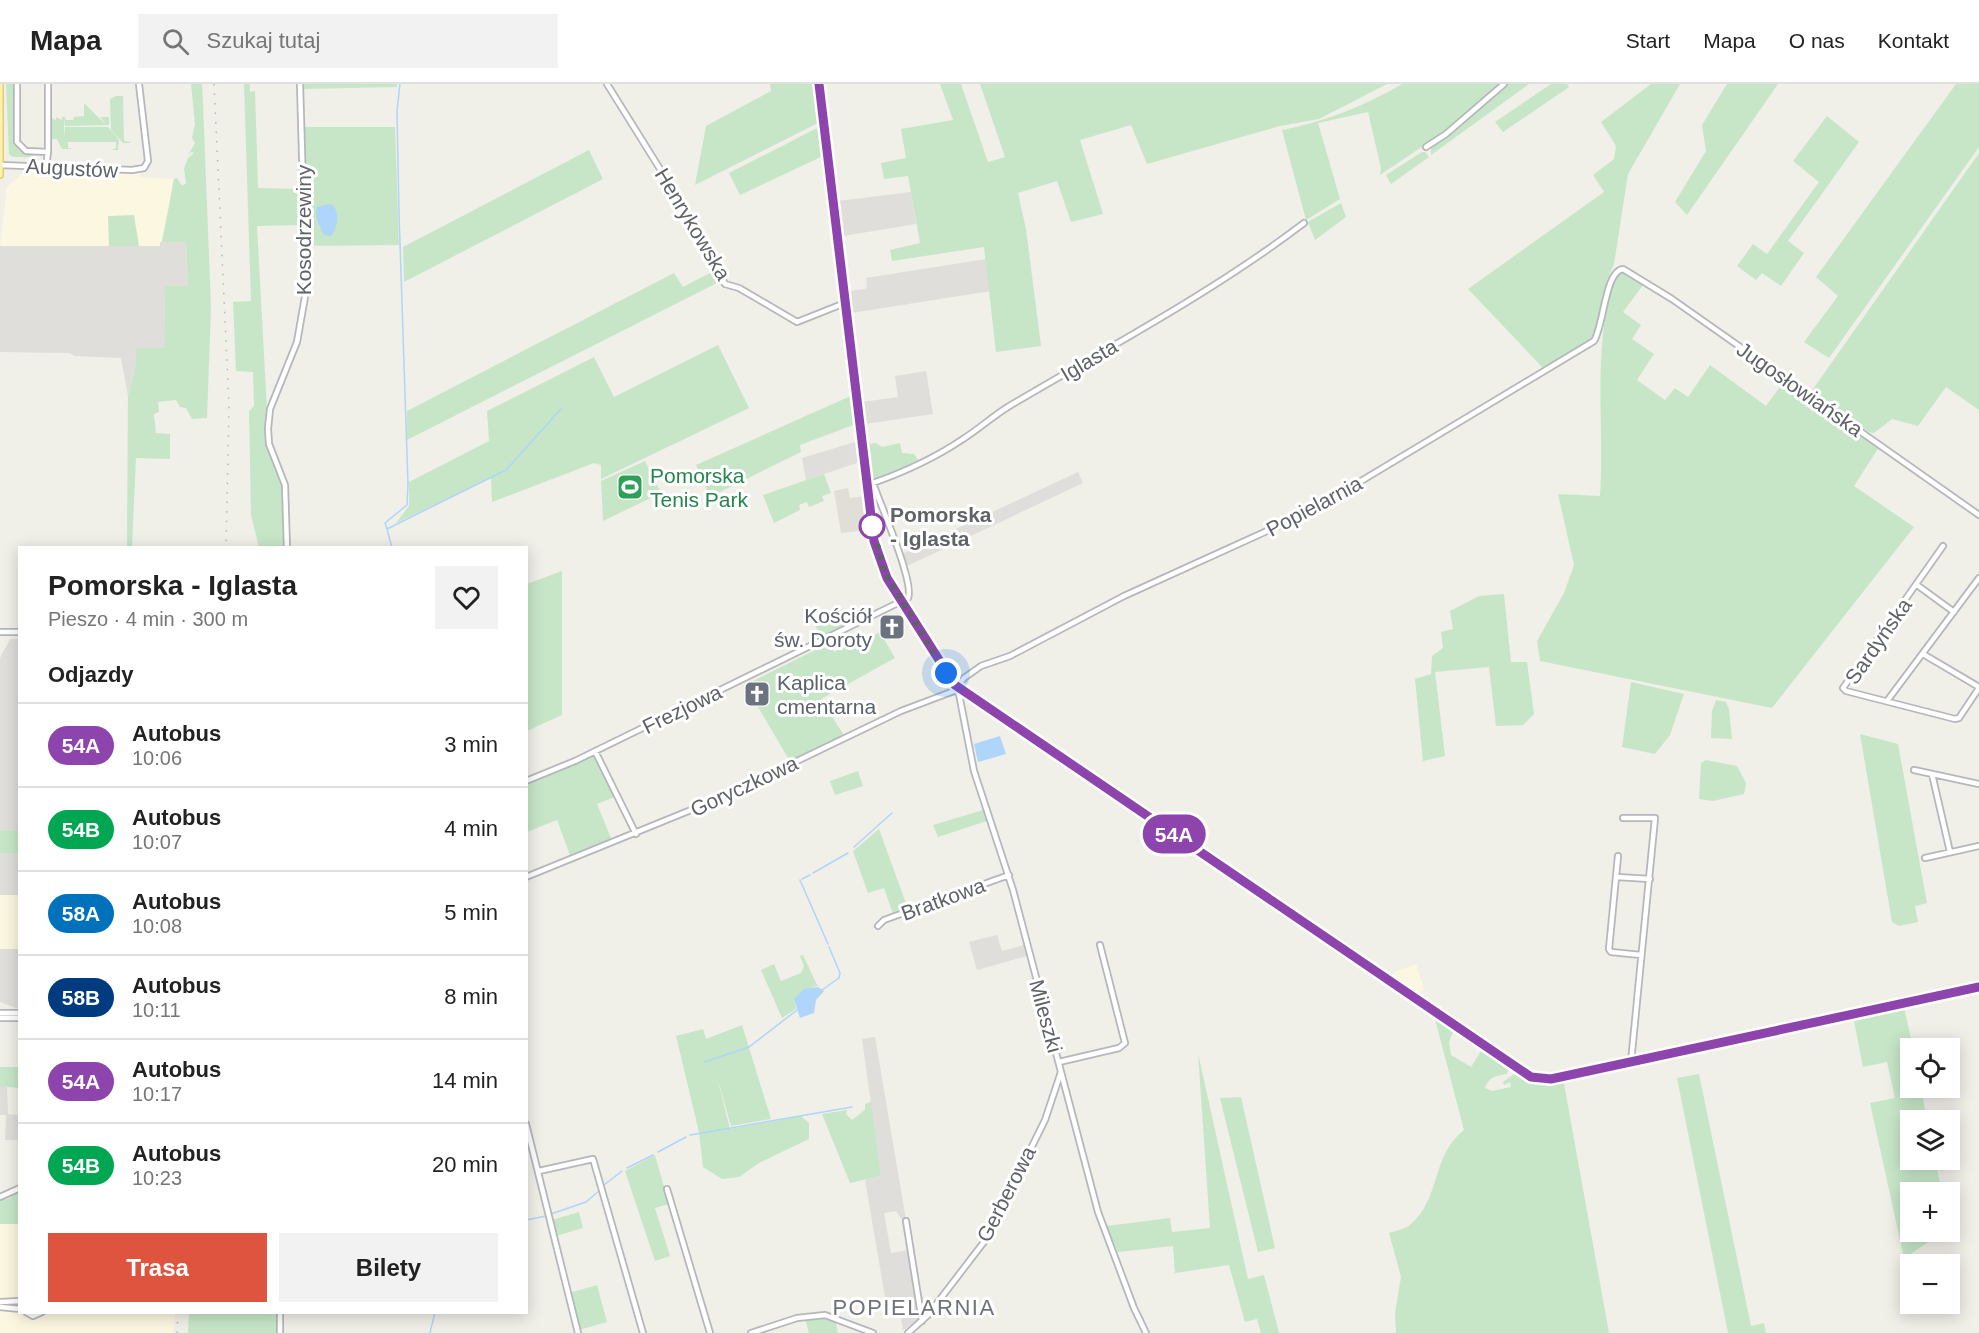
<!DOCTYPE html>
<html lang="pl">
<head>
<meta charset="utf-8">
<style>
  :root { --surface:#fff; --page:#f2f2f2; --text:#222; --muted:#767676; --line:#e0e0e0; --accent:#df543f }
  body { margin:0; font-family:Arial,sans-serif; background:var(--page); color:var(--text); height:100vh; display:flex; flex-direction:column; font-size:22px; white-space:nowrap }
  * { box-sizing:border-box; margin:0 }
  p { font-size:20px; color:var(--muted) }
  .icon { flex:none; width:33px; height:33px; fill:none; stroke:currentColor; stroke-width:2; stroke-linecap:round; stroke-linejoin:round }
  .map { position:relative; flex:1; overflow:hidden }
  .panel { position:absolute; left:18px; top:462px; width:510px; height:768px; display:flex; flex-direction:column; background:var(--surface); border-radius:0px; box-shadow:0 3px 15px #0003 }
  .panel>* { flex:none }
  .badge { padding:0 12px; border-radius:20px; font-size:21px; line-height:39px }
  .fabs { position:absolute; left:1900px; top:954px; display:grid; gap:12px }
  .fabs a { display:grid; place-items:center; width:60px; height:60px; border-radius:0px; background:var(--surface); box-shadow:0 3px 15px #0003; font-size:30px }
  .you { position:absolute; width:30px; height:30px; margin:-15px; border:4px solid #fff; border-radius:50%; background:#1a73e8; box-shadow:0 0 0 9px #1a73e833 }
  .map>.badge { position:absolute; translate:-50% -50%; box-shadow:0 0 0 3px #fff }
  h2 { padding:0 30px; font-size:22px; line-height:54px }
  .round { display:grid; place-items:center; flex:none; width:63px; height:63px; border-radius:0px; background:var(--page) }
  .overview { display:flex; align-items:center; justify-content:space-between; height:102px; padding:0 30px }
  h1 { font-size:28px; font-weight:600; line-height:45px }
  .cta { display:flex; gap:12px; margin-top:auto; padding:12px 30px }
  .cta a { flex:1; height:69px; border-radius:0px; background:var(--accent); color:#fff; font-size:24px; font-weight:600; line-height:69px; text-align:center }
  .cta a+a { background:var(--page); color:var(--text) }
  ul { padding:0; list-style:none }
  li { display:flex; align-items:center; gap:18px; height:84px; padding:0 30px; border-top:2px solid var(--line) }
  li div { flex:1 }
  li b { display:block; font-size:22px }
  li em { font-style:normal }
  li .badge { min-width:66px; font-weight:700; text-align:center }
  header { display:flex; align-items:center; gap:36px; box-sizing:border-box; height:84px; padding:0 30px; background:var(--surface); border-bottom:2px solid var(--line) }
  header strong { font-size:28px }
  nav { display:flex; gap:33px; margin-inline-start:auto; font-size:21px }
  .search { width:420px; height:54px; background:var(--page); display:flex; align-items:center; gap:15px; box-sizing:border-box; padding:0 21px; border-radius:0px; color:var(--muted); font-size:22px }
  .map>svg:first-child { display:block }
  .commercial { fill:#fcf7e1 }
  .industrial { fill:#dfdeda }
  .education { fill:#e0ded6 }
  .green { fill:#c7e6c8 }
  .water { fill:#afd5fa }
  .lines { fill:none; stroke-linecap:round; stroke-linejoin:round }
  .stream { stroke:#afd5fa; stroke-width:1.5 }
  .minor-casing { stroke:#b5b7bb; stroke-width:8 }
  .major-casing { stroke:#e9cb68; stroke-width:8 }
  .minor { stroke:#fff; stroke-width:4.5 }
  .major { stroke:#faf2b3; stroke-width:5 }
  .rail { stroke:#b6b6b7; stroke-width:1.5; stroke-dasharray:1.5 8; stroke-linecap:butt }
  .line-casing { stroke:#fff; stroke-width:14 }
  .line { stroke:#8e44ad; stroke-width:9 }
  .walk { stroke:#5f6267; stroke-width:6; stroke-dasharray:0 10.8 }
  .stop-dot { fill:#fff; stroke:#8e44ad; stroke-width:3 }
  .labels { text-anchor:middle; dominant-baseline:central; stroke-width:6; stroke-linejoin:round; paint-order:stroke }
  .street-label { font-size:21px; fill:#5f6267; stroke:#fff }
  .leisure-label { font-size:21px; fill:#27864d; stroke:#fff; text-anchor:start }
  .stop-label { font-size:21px; font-weight:bold; fill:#5f6267; stroke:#fff; text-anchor:start }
  .worship-label { font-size:21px; fill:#5b616d; stroke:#fff; text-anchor:end }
  .neighbourhood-label { font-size:22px; letter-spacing:1.5px; fill:#707479; stroke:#fff }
</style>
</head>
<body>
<header>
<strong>Mapa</strong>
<div class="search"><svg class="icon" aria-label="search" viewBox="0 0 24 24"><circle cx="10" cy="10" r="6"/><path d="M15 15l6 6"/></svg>Szukaj tutaj</div>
<nav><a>Start</a><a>Mapa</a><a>O nas</a><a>Kontakt</a></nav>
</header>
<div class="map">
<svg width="1979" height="1249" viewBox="0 0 1979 1249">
  <rect width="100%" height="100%" fill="#f0efe8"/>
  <path class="commercial" d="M 31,85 L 139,88 L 140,93 L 173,95 L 170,121 L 160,162 L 0,162 L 7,103 L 21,90 L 31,90 Z
    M 0,811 L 19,811 L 19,865 L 0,865 Z
    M 1416,880 L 1424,905 L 1418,912 L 1394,895 L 1394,888 Z
    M 0,1140 L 19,1140 L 20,1228 L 175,1229 L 174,1249 L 0,1249 Z"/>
  <path class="industrial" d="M 911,108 L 916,140 L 843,152 L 838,117 Z
    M 160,158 L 186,158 L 188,202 L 165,203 L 164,264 L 136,264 L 135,285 L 128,312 L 121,274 L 75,272 L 69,269 L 0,268 L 0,162 L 160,162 Z
    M 986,175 L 991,207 L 851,229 L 850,207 L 865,205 L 867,203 L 866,194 Z
    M 926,287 L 933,330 L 865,340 L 862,318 L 898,313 L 895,292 Z
    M 858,357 L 860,378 L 806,396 L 802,374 Z
    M 1078,388 L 1083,399 L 907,482 L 902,470 Z
    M 10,555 L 19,555 L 19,747 L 0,747 L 0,574 Z
    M 0,769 L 19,769 L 19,811 L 0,811 Z
    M 997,851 L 1002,867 L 1024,861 L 1027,872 L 977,886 L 969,858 Z
    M 0,865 L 19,865 L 19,925 L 0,918 Z
    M 875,953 L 906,1136 L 903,1137 L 896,1127 L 884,1129 L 891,1169 L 909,1166 L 920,1235 L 903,1246 L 898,1217 L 886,1219 L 865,1096 L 881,1092 L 862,955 Z
    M 0,1002 L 7,1002 L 8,1030 L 19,1031 L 19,1056 L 5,1056 L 6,1031 L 0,1031 Z"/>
  <path class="education" d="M 848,404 L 850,414 L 865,412 L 868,446 L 841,449 L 834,407 Z"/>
  <path class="green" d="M 6,0 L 15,0 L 15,59 L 22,67 L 34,70 L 33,73 L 13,73 L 9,70 Z
    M 191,0 L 202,0 L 203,18 L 211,224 L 207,334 L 192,335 L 186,324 L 180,323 L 176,316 L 158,318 L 159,328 L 154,330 L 156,349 L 170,350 L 170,375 L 136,374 L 132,463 L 127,463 L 128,312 L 135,285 L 136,264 L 164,264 L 165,202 L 188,202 L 186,158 L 162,158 L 174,95 L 177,94 L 182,102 L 186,99 L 184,84 L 188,74 L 194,69 L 191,68 L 188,71 L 195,59 L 192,54 L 195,40 Z
    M 244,0 L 250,0 L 250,8 L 255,7 L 258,104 L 301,105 L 302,141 L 257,142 L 268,345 L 269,360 L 285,401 L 287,463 L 259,463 L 251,431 L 249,327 L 254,322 L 253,288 L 236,287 L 233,218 L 251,217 Z
    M 303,0 L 397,0 L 397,3 L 303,5 Z
    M 770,0 L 816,0 L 820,38 L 695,101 L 706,42 L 771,7 Z
    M 940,0 L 961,0 L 988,78 L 1005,73 L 980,0 L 1387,0 L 1319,35 L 1280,42 L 1147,80 L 1131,41 L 1080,56 L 1103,130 L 1071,138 L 1057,97 L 1018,109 L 1026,145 L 1041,262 L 996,268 L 984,163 L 892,177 L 890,166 L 920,159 L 908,92 L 884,95 L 881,79 L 906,74 L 901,45 L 953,36 Z
    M 1402,0 L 1502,0 L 1444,48 L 1380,91 L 1381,84 L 1368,28 L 1318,39 L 1340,115 L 1306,136 L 1282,46 C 1324,38 1365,22 1402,0 Z
    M 1507,0 L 1529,0 L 1431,71 L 1431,62 L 1447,52 Z
    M 1551,0 L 1567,0 L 1569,3 L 1503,48 L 1495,38 Z
    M 1651,0 L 1680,0 L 1628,90 L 1614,180 L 1607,197 L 1595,249 L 1590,257 L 1543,284 L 1468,205 L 1604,108 L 1593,91 L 1614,75 L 1616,62 L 1601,38 Z
    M 1727,0 L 1778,0 L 1687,131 L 1675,118 L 1706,67 L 1702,41 Z
    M 1956,0 L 1979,0 L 1979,63 L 1829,274 L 1804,258 L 1838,212 L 1816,193 Z
    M 116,12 L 123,12 L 124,57 L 130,58 L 132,55 L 130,59 L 123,59 L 111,46 L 110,15 Z
    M 84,19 L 106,41 L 100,33 L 109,33 L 109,41 L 65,42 L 64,35 L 64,54 L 65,43 L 108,43 L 119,56 L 118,66 L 111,66 L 116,64 L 116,58 L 68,58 L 68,64 L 73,65 L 62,65 L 57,55 L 52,55 L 51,34 L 56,36 L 56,33 L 62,36 L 62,33 L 65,33 L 66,36 L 73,36 L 74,33 L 84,32 Z
    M 1827,32 L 1859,58 L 1788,157 L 1804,169 L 1781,202 L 1762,189 L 1756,196 L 1737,182 L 1753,160 L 1767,170 L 1819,98 L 1793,77 Z
    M 821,42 L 825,71 L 740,111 L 729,89 Z
    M 304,43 L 395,43 L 399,161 L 306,162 Z
    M 589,66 L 603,95 L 404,198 L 403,163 Z
    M 1422,68 L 1425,68 L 1429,73 L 1391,100 L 1386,91 Z
    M 1979,69 L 1979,326 L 1946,303 L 1918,342 L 1892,335 L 1874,349 L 1869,348 L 1811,308 Z
    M 1341,119 L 1346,133 L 1315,156 L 1308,138 Z
    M 134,131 L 139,162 L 109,162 L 108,132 Z
    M 1622,187 L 1643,201 L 1623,228 L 1641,241 L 1632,255 L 1654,270 L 1637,296 L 1665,316 L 1675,304 L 1688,313 L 1710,281 L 1766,322 L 1782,300 L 1879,363 L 1854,402 L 1914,443 L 1772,624 L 1540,577 L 1537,557 L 1564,509 L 1574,481 L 1558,410 L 1600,412 C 1605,338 1591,262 1616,190 Z
    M 712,188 L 717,199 L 407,356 L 407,327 L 674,189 L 683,203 Z
    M 718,261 L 749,324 L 601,395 L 601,381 L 594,379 L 492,418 L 491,394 L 396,439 L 409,422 L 409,398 L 489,357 L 487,327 L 594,273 L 614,313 Z
    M 853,311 L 856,340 L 800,361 L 801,368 L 710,413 L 696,381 Z
    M 876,359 L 882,363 L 900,359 L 902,369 L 914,370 L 918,376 L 872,397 L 867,360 Z
    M 645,377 L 661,409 L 603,437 L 601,397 Z
    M 824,390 L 831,409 L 822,412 L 824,417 L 809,423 L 807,418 L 799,421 L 800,426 L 774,439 L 763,411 Z
    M 562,487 L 562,631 L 527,647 L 527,500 Z
    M 1504,510 L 1511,578 L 1527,578 L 1534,630 L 1523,641 L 1496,642 L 1489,583 L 1435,588 L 1445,672 L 1423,677 L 1415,595 L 1431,590 L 1432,572 L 1443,564 L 1441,548 L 1453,545 L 1450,527 L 1479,512 Z
    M 841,524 L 850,541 L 822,555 L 813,537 Z
    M 880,548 L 895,574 L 821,615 L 845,653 L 791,679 L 745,601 L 829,559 L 834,568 L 855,556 L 856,559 Z
    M 1631,598 L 1684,610 L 1670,651 L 1655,670 L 1622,663 Z
    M 1716,616 L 1726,618 L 1729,625 L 1732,655 L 1711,654 L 1712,627 Z
    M 1860,650 L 1898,660 L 1927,819 L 1915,822 L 1918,838 L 1899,842 L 1892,838 Z
    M 595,670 L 617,712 L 597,720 L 613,759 L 571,774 L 557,736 L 527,748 L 526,700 Z
    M 1706,676 L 1737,682 L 1746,699 L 1744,710 L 1713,717 L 1699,715 L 1701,679 Z
    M 858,687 L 863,702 L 835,711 L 830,697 Z
    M 983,726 L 987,737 L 938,753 L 933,741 Z
    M 879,745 L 908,825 L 893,830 L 884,804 L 868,809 L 853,767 Z
    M 0,747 L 19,747 L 19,769 L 0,769 Z
    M 803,871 L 817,901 L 820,901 L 804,906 L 795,916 L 796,925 L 782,934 L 761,886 L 774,880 L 781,897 L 801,889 L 804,882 L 800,872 Z
    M 1917,918 L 1904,923 L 1913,964 L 1911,1004 L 1921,1004 L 1927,1036 L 1911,1036 L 1911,1076 L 1935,1076 L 1942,1108 L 1911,1108 L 1911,1148 L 1944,1148 L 1904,1174 L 1870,1019 L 1895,1014 L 1887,978 L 1863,983 L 1853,932 Z
    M 1434,931 L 1454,945 L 1449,958 L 1451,971 L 1471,983 L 1483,964 L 1509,982 L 1507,990 C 1496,992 1490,992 1485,1004 L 1492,1007 L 1511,1003 L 1510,998 L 1504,1001 L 1503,998 L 1517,988 L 1537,998 L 1563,994 L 1609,1249 L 1396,1249 L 1395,1229 L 1401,1193 L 1389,1149 C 1395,1147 1406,1145 1411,1140 C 1441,1114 1431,1072 1464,1046 Z
    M 742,941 L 771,1035 L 731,1042 L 717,993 L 730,1045 L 801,1032 L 809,1039 L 809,1055 L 759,1079 L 739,1093 L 722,1095 L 703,1083 L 699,1048 L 676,952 L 703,945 L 706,955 Z
    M 1198,969 L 1248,1195 L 1264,1191 L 1279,1249 L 1261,1249 L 1257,1235 L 1245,1238 L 1229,1181 L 1175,1189 L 1173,1162 L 1118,1168 L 1106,1142 L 1170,1134 L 1172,1148 L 1210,1144 Z
    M 0,983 L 19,983 L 19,1004 L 0,1002 Z
    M 1699,990 L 1751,1242 L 1764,1239 L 1766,1249 L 1728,1249 L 1677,994 Z
    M 1241,1013 L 1275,1164 L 1258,1168 L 1220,1014 Z
    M 871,1018 L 881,1092 L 850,1099 L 822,1030 L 847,1026 L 846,1030 L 852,1036 L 865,1026 L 865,1020 Z
    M 655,1071 L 669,1120 L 655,1124 L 670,1172 L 655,1177 L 625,1087 Z
    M 19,1108 L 19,1140 L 0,1140 L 0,1116 L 8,1115 Z
    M 579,1128 L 583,1144 L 556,1152 L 552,1136 Z
    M 597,1201 L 607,1238 L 579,1246 L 569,1209 Z
    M 189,1229 L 279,1229 L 279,1249 L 188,1249 Z
    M 824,1234 L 835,1235 L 838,1249 L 809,1249 L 805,1235 Z"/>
  <path class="water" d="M 328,120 L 333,121 C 340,131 338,142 331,152 L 324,151 C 321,143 313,134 317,123 Z
    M 1000,652 L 1006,670 L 978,678 L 974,660 Z
    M 818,903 L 824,907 L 816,916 L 814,929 L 800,934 L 794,915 L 804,905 Z"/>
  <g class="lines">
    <path class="stream" d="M 387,445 L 385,439 L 407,421 L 408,400 L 399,129 L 397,27 L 400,0
      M 392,464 L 387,445 L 506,386 L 561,325
      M 854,763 L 892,729
      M 813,789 L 848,769
      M 802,795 L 810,791
      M 800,796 L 828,860
      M 822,906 L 839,894 L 840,889 L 829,863
      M 704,978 L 749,963 L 797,926
      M 690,1051 L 852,1023
      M 658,1068 L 686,1053
      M 627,1084 L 653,1071
      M 604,1101 L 622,1087
      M 551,1130 L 586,1118 L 599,1107
      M 526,1136 L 546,1132
      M 430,1249 L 435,1228"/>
    <g class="minor-casing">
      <path id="minor" d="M 17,0 L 17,58 L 26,67 L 48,68 L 46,83
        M 607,0 L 680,117 L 725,200 L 739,204 L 797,238 L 845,219
        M 819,0 L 874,457 L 887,494 L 955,601 L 1501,974 L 1531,993 L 1551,995 L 1979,903
        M 1426,63 L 1446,50 L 1504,0
        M 48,68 L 48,0
        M 0,81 L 132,86 L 144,84 L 148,77 L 139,0
        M 873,399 C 904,388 935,374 963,355 C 979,345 994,331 1011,321 C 1109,263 1212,209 1304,139
        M 1943,462 L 1843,604 L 1846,607 L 1955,635 L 1959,634 L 1979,604
        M 287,464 L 285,401 L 269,360 L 268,345 L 270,325 L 297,258 L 306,207 L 300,0
        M 1917,501 L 1954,528
        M 0,548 L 20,548
        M 1923,570 L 1979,603
        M 959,610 L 974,687 L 1013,806 L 1098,1128 L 1134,1224 L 1146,1249
        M 1887,617 L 1979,494
        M 595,667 L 636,750
        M 1914,686 L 1979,700
        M 1932,690 L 1950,768
        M 526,697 L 575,677 L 908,514 C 915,499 880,420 873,399
        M 1623,734 L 1655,734 L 1631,978
        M 1618,772 L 1609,865 L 1611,868 L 1641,871
        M 1925,774 L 1979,762
        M 526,793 L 718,715 L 901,627 L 954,607 L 964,594 L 981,582 L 1010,572 L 1124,512 L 1313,426 L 1594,257 C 1604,241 1605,187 1623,185 L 1672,215 L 1979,431
        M 1617,793 L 1650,795
        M 878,842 L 884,836 L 1009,791
        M 0,929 L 20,929
        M 0,934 L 20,934
        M 1059,978 L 1119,964 L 1125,959 L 1100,861
        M 526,1040 L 578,1249
        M 539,1087 L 593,1075 L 643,1249
        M 667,1105 L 710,1249
        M 0,1113 L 20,1104
        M 906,1137 L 922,1237
        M 0,1218 L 20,1217
        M 0,1223 L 20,1225
        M 26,1228 L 33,1232 L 42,1228
        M 280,1249 L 280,1228
        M 751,1249 L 797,1234 L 825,1231 L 873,1249
        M 908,1249 L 928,1231 L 987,1154 L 1045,1036 L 1061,988"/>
    </g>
    <g class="major-casing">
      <path id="major" d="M 0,91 L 0,0"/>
    </g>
    <use href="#minor" class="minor"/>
    <use href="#major" class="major"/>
    <path class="rail" d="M 214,0 L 229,322 L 226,464
      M 177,1249 L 178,1228"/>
  </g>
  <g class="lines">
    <g class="line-casing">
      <path id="line" d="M 819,0 L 874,457 L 887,494 L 955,601 L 1531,993 L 1551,995 L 1979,903"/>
    </g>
    <use href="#line" class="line"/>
    <path class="walk" d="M 872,442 L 885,489 L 946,589"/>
  </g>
  <defs>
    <g id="stadium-square" transform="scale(1.35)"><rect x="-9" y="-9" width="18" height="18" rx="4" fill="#2e9e5b" stroke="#fff"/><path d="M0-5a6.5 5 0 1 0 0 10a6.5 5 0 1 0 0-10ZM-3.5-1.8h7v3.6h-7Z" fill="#fff"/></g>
    <g id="church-square" transform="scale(1.35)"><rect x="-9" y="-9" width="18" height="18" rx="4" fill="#6b7280" stroke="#fff"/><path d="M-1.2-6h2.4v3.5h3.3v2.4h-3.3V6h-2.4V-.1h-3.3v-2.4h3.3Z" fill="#fff"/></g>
  </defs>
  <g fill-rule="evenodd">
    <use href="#stadium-square" x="630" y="403"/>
    <use href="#church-square" x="892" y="543"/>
    <use href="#church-square" x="757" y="610"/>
  </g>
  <circle class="stop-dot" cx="872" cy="442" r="12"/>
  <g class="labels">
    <g class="street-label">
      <text transform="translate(72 84) rotate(3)">Augustów</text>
      <text transform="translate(693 140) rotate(59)">Henrykowska</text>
      <text transform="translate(303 146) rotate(-90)">Kosodrzewiny</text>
      <text transform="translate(1089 276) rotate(-31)">Iglasta</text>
      <text transform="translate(1800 305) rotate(35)">Jugosłowiańska</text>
      <text transform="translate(1314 422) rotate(-28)">Popielarnia</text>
      <text transform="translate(1878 557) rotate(-55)">Sardyńska</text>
      <text transform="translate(682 625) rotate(-26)">Frezjowa</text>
      <text transform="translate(744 702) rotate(-25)">Goryczkowa</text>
      <text transform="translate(943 815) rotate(-20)">Bratkowa</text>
      <text transform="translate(1046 932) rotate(75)">Mileszki</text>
      <text transform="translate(1006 1110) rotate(-63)">Gerberowa</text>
    </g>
    <g class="leisure-label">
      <text x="650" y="391">Pomorska<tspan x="650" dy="24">Tenis Park</tspan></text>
    </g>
    <g class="stop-label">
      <text x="890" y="430">Pomorska<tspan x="890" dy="24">- Iglasta</tspan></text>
    </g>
    <g class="worship-label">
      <text x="872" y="531">Kościół<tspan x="872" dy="24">św. Doroty</tspan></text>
      <text x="777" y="598" text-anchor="start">Kaplica<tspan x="777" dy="24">cmentarna</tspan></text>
    </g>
    <g class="neighbourhood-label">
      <text x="914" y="1223">POPIELARNIA</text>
    </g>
  </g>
</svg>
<div class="fabs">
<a><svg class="icon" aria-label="locate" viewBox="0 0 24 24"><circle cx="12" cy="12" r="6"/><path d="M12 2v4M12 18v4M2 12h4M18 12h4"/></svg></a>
<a><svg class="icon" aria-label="layers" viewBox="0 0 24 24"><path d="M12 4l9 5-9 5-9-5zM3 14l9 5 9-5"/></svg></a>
<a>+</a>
<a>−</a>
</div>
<div class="you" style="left:946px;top:589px"></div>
<b class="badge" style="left:1174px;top:750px;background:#8e44ad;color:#fff">54A</b>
<section class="panel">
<div class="overview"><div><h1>Pomorska - Iglasta</h1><p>Pieszo · 4 min · 300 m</p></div><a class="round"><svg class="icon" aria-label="heart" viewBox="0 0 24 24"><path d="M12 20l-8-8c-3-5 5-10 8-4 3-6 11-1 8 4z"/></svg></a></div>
<h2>Odjazdy</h2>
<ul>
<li><span class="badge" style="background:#8e44ad;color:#fff">54A</span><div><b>Autobus</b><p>10:06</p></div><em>3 min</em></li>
<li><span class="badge" style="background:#00a651;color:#fff">54B</span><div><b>Autobus</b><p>10:07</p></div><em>4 min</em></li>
<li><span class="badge" style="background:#0072bc;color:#fff">58A</span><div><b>Autobus</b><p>10:08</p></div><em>5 min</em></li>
<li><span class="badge" style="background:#003b80;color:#fff">58B</span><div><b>Autobus</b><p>10:11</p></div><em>8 min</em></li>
<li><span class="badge" style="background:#8e44ad;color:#fff">54A</span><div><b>Autobus</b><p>10:17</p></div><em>14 min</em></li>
<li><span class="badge" style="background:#00a651;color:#fff">54B</span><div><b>Autobus</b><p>10:23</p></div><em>20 min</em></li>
</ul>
<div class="cta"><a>Trasa</a><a>Bilety</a></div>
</section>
</div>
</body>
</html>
